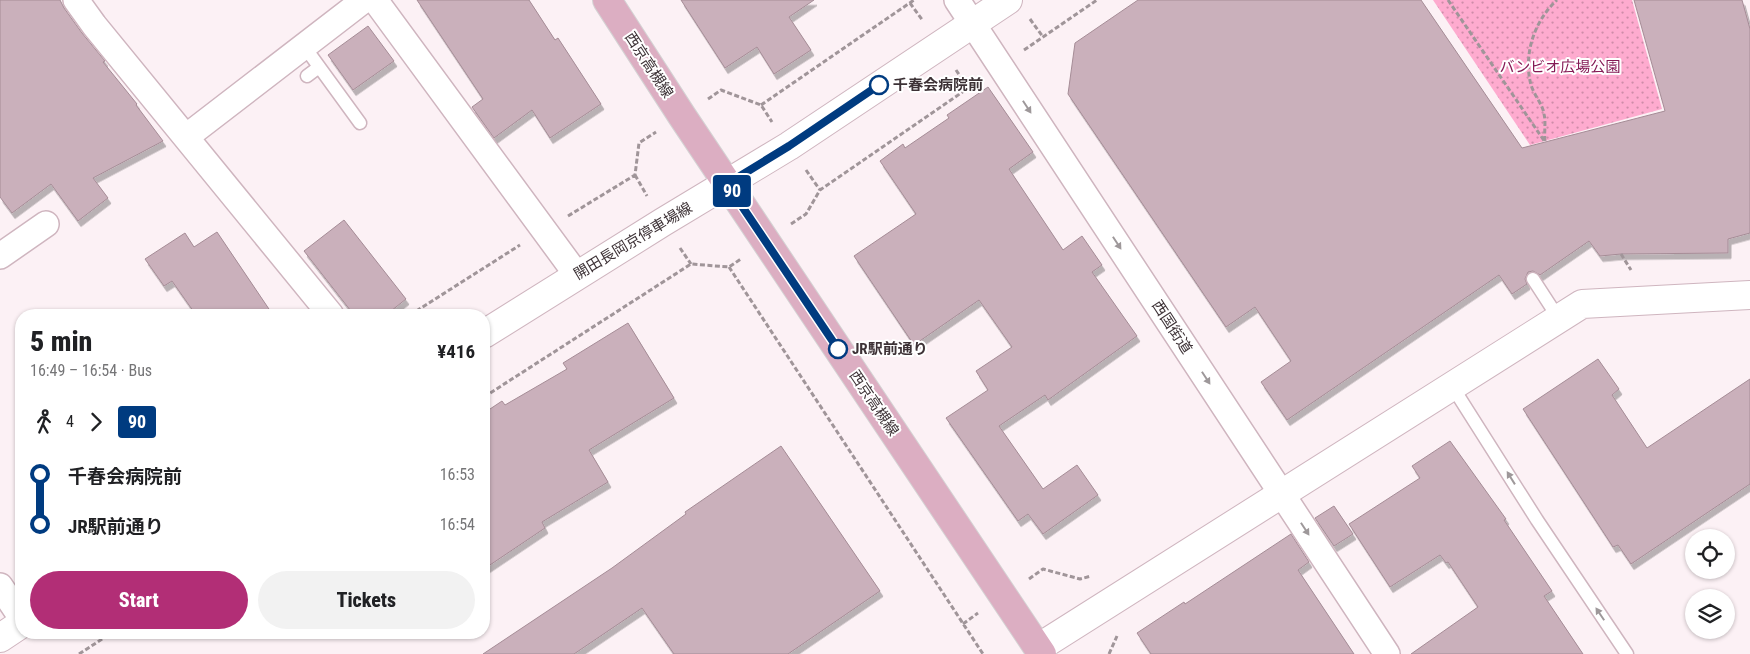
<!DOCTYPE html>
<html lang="en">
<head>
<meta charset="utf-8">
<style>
  :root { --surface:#fff; --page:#f2f2f2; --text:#202124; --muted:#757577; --accent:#b22e76 }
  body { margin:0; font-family:"Roboto Condensed","Noto Sans JP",sans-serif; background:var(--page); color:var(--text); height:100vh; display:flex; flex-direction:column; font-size:19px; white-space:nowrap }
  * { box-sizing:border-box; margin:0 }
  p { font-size:16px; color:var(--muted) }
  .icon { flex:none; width:28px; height:28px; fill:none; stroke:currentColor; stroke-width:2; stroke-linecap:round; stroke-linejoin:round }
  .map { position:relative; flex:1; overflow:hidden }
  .panel { position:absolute; left:15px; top:309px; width:475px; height:330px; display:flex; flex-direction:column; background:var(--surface); border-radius:20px; box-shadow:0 1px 4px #0004 }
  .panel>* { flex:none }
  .badge { padding:0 10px; border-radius:4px; font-size:18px; line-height:32px }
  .controls { position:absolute; left:1685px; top:529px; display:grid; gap:10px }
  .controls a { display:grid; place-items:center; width:50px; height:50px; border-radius:50%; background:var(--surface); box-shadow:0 1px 4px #0004; font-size:25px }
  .map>.badge { position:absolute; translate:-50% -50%; box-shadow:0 0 0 2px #fff }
  .legs { display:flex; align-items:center; gap:8px; height:55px; padding:0 15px; font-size:16px }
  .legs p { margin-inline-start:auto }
  .headline { display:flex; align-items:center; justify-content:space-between; height:85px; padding:0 15px }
  h1 { font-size:28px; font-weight:800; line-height:38px }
  .action { display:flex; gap:10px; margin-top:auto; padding:10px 15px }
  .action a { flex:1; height:58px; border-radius:30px; background:var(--accent); color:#fff; font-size:20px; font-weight:800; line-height:58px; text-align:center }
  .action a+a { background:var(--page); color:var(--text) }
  ul { padding:0 15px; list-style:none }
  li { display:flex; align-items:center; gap:18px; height:50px; font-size:19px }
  li i { display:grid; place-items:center; width:8px; height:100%; margin:0 6px; background:currentColor }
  li i::after { content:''; width:12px; height:12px; margin:-6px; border:4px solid; border-radius:50%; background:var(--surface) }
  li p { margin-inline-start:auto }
  li:first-child i { background:linear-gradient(#0000 50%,currentColor 0) }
  li:last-child i { background:linear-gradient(currentColor 50%,#0000 0) }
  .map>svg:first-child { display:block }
  .park { fill:url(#park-dots) }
  .building { fill:#cab0bb; stroke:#a58c96; filter:url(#shadow) }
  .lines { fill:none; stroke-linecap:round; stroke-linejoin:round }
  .service-casing { stroke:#cfb5bf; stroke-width:15 }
  .minor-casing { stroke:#cfb5bf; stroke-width:28 }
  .tertiary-casing { stroke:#cfb5bf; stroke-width:30 }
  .secondary-casing { stroke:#cfb5bf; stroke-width:30 }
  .primary-casing { stroke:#d4d2d3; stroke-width:30 }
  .path { stroke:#a09599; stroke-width:3; stroke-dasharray:5 2.5; stroke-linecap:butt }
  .service { stroke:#fff; stroke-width:12 }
  .minor { stroke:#fff; stroke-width:25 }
  .tertiary { stroke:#fff; stroke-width:28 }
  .secondary { stroke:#fff; stroke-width:28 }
  .primary { stroke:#dcaec2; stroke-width:28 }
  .oneway { fill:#9e989a }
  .line-1-casing { stroke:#fff; stroke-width:11 }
  .line-1 { stroke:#003b80; stroke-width:8 }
  .stop-1-dot { fill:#fff; stroke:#003b80; stroke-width:2.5 }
  .labels { text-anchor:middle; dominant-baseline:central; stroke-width:4; stroke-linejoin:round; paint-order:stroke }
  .street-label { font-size:15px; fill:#3d3236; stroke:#fff }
  .park-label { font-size:15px; fill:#841a55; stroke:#fff }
  .stop-label { font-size:15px; font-weight:bold; fill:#3d3236; stroke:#fff; text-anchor:start }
</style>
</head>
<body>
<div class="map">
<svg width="1750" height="654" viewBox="0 0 1750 654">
  <defs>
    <pattern id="park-dots" width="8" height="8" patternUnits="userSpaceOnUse" patternTransform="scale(1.25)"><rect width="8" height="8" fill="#feabcf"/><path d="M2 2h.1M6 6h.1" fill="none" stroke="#cf8ca9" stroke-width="1.8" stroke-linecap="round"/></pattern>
    <filter id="shadow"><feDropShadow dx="3" dy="5.5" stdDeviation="0" flood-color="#0004"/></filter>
  </defs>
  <rect width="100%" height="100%" fill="#fcf1f5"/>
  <path class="park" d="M 1433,0 L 1632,0 L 1662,109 L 1530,145 Z"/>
  <path class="building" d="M 0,0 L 60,0 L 64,8 L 82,33 L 105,61 L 103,62 L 137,104 L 136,105 L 163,141 L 93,178 L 108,198 L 78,221 L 51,184 L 12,213 L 0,197 Z
    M 417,0 L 529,0 L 555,40 L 558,38 L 601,104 L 550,138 L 532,110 L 494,138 L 472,107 L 483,99 Z
    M 681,0 L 814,0 L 789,17 L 811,50 L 774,74 L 757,47 L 725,68 Z
    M 1138,0 L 1421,0 L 1522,148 L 1665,111 L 1634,0 L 1742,0 L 1750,29 L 1750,233 L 1728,239 L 1728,253 L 1621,254 L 1600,256 L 1589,241 L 1540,275 L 1533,271 L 1528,272 L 1525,279 L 1527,284 L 1512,294 L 1499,275 L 1287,420 L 1261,382 L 1291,361 L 1255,307 L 1226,327 L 1068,94 L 1075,43 Z
    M 368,26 L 394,61 L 353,90 L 328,55 Z
    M 988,87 L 1033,152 L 1009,169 L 1063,250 L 1082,236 L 1102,265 L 1092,272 L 1137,336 L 1048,400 L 1045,395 L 999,426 L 1043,489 L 1077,465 L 1098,495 L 1043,534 L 1028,514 L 1018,521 L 946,418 L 988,390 L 976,371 L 1012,347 L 979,300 L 914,345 L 854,256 L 916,214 L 880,161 L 903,144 L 905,148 L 949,118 L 947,115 Z
    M 344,220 L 406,299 L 386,315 L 354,315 L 304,251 Z
    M 217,232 L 273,315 L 196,315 L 172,281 L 164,286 L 145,259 L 185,233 L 194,247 Z
    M 628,323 L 674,398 L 589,450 L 608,482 L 542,522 L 545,528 L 484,569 L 484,413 L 502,401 L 505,405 L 567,369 L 563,363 Z
    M 1598,359 L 1619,389 L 1612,395 L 1647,448 L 1750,379 L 1750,484 L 1631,564 L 1618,545 L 1613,547 L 1523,409 Z
    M 1450,441 L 1506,519 L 1504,520 L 1552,591 L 1544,596 L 1583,654 L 1411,654 L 1478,607 L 1448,562 L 1446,563 L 1440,555 L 1390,587 L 1349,524 L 1420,478 L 1412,466 Z
    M 781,446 L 880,591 L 788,654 L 674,654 L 642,608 L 574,654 L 483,654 L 612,568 L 686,514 L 685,512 Z
    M 1334,506 L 1353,534 L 1334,546 L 1315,518 Z
    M 1291,534 L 1309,562 L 1298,570 L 1354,654 L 1151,654 L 1137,633 L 1184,602 L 1185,604 Z"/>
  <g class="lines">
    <g class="service-casing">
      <path id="service" d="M 304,46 L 360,123
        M 307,76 L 319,67
        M 1533,279 L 1559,319
        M 1452,386 L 1537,520 L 1627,654"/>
    </g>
    <g class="minor-casing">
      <path id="minor" d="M 76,0 L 94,25 L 331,315
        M 375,0 L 577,275
        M 957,0 L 1387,654
        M 186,137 L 364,0
        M 0,256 L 46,224
        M 0,586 L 21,617"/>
    </g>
    <g class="tertiary-casing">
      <path id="tertiary" d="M 1038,648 L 1582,304 L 1750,295"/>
    </g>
    <g class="secondary-casing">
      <path id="secondary" d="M 484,334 L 663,222 L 789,146 L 1008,0
        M 0,638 L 21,624"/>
    </g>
    <g class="primary-casing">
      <path id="primary" d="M 607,0 L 682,116 L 1042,654"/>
    </g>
    <path class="path" d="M 1448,0 L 1545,142
      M 910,3 L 923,21
      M 1030,19 L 1043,37
      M 1024,50 L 1097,0
      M 956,70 L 968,88
      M 708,99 L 721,90 L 761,105 L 772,122
      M 761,105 L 914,0
      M 1545,141 C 1544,132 1546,122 1544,114 C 1543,105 1534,95 1531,85 C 1523,55 1534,21 1557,0
      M 806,170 L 820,190
      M 635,175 L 647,196
      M 568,216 L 635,175 L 639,143 L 656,132
      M 791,224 L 806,214 L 820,190 L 977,82
      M 680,248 L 691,264
      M 1621,254 L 1631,270
      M 729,267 L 983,654
      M 410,315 L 520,245
      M 484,397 L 691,264 L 729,267 L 741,259
      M 1029,579 L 1043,569 L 1080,579 L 1091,576
      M 963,624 L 978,613
      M 79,654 L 113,632
      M 1109,654 L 1117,636"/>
    <use href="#service" class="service"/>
    <use href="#minor" class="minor"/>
    <use href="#tertiary" class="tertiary"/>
    <use href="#secondary" class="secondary"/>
    <use href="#primary" class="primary"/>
  </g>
  <defs><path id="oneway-solid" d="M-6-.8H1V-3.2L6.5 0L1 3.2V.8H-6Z" transform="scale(1.25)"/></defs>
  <g class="oneway">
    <use href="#oneway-solid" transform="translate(1027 107) rotate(57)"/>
    <use href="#oneway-solid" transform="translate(1117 243) rotate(57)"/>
    <use href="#oneway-solid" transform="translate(1206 378) rotate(57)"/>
    <use href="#oneway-solid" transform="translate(1511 478) rotate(-122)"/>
    <use href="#oneway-solid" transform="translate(1305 529) rotate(57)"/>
    <use href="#oneway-solid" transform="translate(1600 614) rotate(-124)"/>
  </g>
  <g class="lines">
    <g class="line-1-casing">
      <path id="line-1" d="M 838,349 L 727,184 L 789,146 L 879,85"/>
    </g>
    <use href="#line-1" class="line-1"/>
  </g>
  <g class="stop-1-dot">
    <circle cx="879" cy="85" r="9"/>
    <circle cx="838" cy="349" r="9"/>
  </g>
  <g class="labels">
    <g class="street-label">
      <text transform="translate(649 65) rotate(57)">西京高槻線</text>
      <text transform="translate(633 241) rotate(-31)">開田長岡京停車場線</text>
      <text transform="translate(1172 327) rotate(57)">西国街道</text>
      <text transform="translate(874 403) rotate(56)">西京高槻線</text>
    </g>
    <g class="park-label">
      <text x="1560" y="67">バンビオ広場公園</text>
    </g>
    <g class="stop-label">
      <text x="893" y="85">千春会病院前</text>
      <text x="852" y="349">JR駅前通り</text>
    </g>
  </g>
</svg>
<div class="controls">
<a><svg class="icon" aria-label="locate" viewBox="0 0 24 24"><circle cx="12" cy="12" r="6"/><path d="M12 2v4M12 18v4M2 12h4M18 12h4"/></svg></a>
<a><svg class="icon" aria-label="layers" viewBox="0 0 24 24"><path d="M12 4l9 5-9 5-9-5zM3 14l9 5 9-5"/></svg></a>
</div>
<b class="badge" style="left:732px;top:191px;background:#003b80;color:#fff">90</b>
<section class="panel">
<div class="headline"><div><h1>5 min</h1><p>16:49 – 16:54 · Bus</p></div><b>¥416</b></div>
<div class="legs"><svg class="icon" aria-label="walk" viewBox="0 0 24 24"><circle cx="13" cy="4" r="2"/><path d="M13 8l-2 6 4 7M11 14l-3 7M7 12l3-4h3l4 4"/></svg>4<svg class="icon" aria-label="forward" viewBox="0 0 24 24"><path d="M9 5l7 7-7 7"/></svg><b class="badge" style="background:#003b80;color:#fff">90</b></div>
<ul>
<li><i style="color:#003b80"></i><b>千春会病院前</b><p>16:53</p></li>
<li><i style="color:#003b80"></i><b>JR駅前通り</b><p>16:54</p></li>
</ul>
<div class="action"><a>Start</a><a>Tickets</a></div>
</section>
</div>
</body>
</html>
